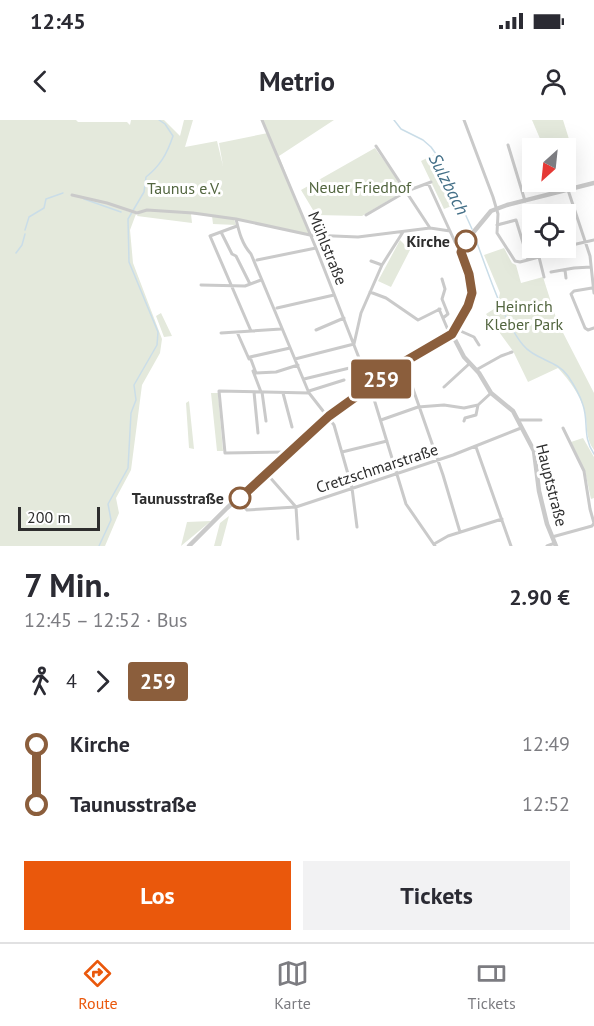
<!DOCTYPE html>
<html lang="de">
<head>
<meta charset="utf-8">
<style>
  :root { --surface:#fff; --page:#f2f2f3; --text:#2b2b33; --muted:#7c7c81; --line:#e1e1e2; --accent:#ea580c }
  body { margin:0; font-family:"PT Sans",sans-serif; background:var(--page); color:var(--text); height:100vh; display:flex; flex-direction:column; font-size:22px; white-space:nowrap }
  * { box-sizing:border-box; margin:0 }
  p { font-size:20px; color:var(--muted) }
  .icon { flex:none; width:33px; height:33px; fill:none; stroke:currentColor; stroke-width:2; stroke-linecap:round; stroke-linejoin:round }
  .map { position:relative; height:426px; overflow:hidden }
  .drawer { display:flex; flex-direction:column; background:var(--surface); flex:1 }
  .drawer>* { flex:none }
  .badge { padding:0 12px; border-radius:4px; font-size:21px; line-height:39px }
  .needle { width:39px; rotate:207deg }
  .tools { position:absolute; left:522px; top:18px; display:grid; gap:12px }
  .tools a { display:grid; place-items:center; width:54px; height:54px; border-radius:0px; background:var(--surface); box-shadow:0 6px 24px #0002; font-size:30px }
  .scale { position:absolute; left:18px; bottom:15px; width:82px; box-sizing:border-box; padding-left:6px; border:3px solid #2d2d2d; border-top:0; font-size:16px; line-height:21px; white-space:nowrap; color:#2d2d2d; -webkit-text-stroke:4px #fff; paint-order:stroke }
  .map>.badge { position:absolute; translate:-50% -50%; box-shadow:0 0 0 3px #fff }
  .legs { display:flex; align-items:center; gap:9px; height:66px; padding:0 24px; font-size:20px }
  .legs p { margin-inline-start:auto }
  .headline { display:flex; align-items:center; justify-content:space-between; height:102px; padding:0 24px }
  h1 { font-size:33px; font-weight:600; line-height:45px }
  .cta { display:flex; gap:12px; margin-top:auto; padding:12px 24px }
  .cta a { flex:1; height:69px; border-radius:0px; background:var(--accent); color:#fff; font-size:24px; font-weight:600; line-height:69px; text-align:center }
  .cta a+a { background:var(--page); color:var(--text) }
  ul { padding:0 24px; list-style:none }
  li { display:flex; align-items:center; gap:21px; height:60px; font-size:22px }
  li i { display:grid; place-items:center; width:9px; height:100%; margin:0 8px; background:currentColor }
  li i::after { content:''; width:15px; height:15px; margin:-8px; border:4px solid; border-radius:50%; background:var(--surface) }
  li p { margin-inline-start:auto }
  li:first-child i { background:linear-gradient(#0000 50%,currentColor 0) }
  li:last-child i { background:linear-gradient(currentColor 50%,#0000 0) }
  .status { display:flex; justify-content:space-between; align-items:center; height:42px; padding:0 30px; background:var(--surface); direction:ltr }
  .status svg { height:16px; fill:currentColor }
  header { display:flex; justify-content:space-between; align-items:center; height:78px; padding:0 24px; background:var(--surface); font-size:27px; font-weight:600 }
  .tab-bar { display:flex; justify-content:space-around; align-items:center; height:84px; border-top:2px solid var(--line); background:var(--surface); font-size:16px; color:var(--muted) }
  .tab-bar a { display:grid; justify-items:center; gap:3px }
  .tab-bar .selected { color:var(--accent) }
  .map>svg:first-child { display:block }
  .green { fill:#e4e9dc }
  .lines { fill:none; stroke-linecap:round; stroke-linejoin:round }
  .stream { stroke:#cadde8; stroke-width:1.5 }
  .minor { stroke:#cacaca; stroke-width:3 }
  .tertiary { stroke:#cacaca; stroke-width:4.5 }
  .line-1-casing { stroke:#fff; stroke-width:14 }
  .line-1 { stroke:#8b5e3c; stroke-width:9 }
  .stop-1-dot { fill:#fff; stroke:#8b5e3c; stroke-width:3 }
  .labels { text-anchor:middle; dominant-baseline:central; stroke-width:6; stroke-linejoin:round; paint-order:stroke }
  .park-label { font-size:16px; fill:#52653f; stroke:#fff }
  .stop-label { font-size:16px; font-weight:bold; fill:#2d2d2d; stroke:#fff; text-anchor:end }
  .street-label { font-size:16px; fill:#2d2d2d; stroke:#fff }
  .water-label { font-size:18px; font-style:italic; fill:#436f87; stroke:#fff }
</style>
</head>
<body>
<div class="status"><b>12:45</b><svg viewBox="0 0 49 12"><path d="M0 12V9h3v3zM5 12V6h3v6zM10 12V3h3v9zM15 12V0h3v12zM26 1h20v11H26zM47 4h2v5h-2z"/></svg></div>
<header><svg class="icon" aria-label="back" viewBox="0 0 24 24"><path d="M15 5l-7 7 7 7"/></svg>Metrio<svg class="icon" aria-label="person" viewBox="0 0 24 24"><circle cx="12" cy="8" r="4"/><path d="M4 21q1-7 8-7t8 7"/></svg></header>
<div class="map">
<svg width="594" height="426" viewBox="0 0 594 426">
  <rect width="100%" height="100%" fill="#fff"/>
  <path class="green" d="M 0,0 L 76,0 L 78,2 L 127,2 L 130,5 L 131,0 L 164,0 L 180,16 L 184,0 L 193,0 L 185,27 L 217,21 L 223,46 L 219,23 L 268,13 L 262,0 L 334,0 L 279,36 L 310,115 L 234,99 L 236,105 L 213,104 L 212,96 L 191,94 L 192,103 L 137,96 L 139,92 L 124,90 L 136,94 L 130,110 L 133,143 L 162,219 L 160,233 L 142,265 L 131,350 L 116,378 L 119,393 L 105,426 L 0,426 Z
    M 532,0 L 563,0 L 574,35 L 566,37 L 566,28 L 544,28 Z
    M 375,28 L 403,67 L 401,73 L 362,96 L 316,95 L 301,70 Z
    M 435,34 L 457,84 L 444,89 L 421,41 Z
    M 400,120 L 410,130 L 391,167 L 378,161 Z
    M 504,128 L 512,143 L 516,145 L 521,163 L 543,157 L 557,201 L 594,273 L 594,330 C 585,318 588,306 585,293 C 582,277 569,260 558,248 L 528,262 L 513,231 L 486,194 L 497,187 L 500,173 L 484,135 Z
    M 161,193 L 172,216 L 164,217 L 156,196 Z
    M 211,273 L 218,273 L 223,331 L 217,331 Z
    M 189,281 L 194,329 L 189,328 L 186,283 Z
    M 583,318 L 594,337 L 594,378 L 591,379 L 585,351 L 571,322 Z
    M 229,396 L 221,426 L 214,426 L 220,403 Z
    M 211,401 L 181,426 L 187,402 Z"/>
  <g class="lines">
    <path class="stream" d="M 394,0 L 401,9 L 423,20 L 431,27 L 441,41 L 472,109
      M 84,79 L 121,92
      M 25,110 L 29,97 L 44,88 L 46,79 L 63,73
      M 474,115 C 486,146 503,201 523,225 C 535,240 557,240 568,256 C 574,265 580,275 583,285 C 589,303 582,316 594,334
      M 16,133 L 22,125 L 25,114
      M 99,426 L 111,400 L 108,384 L 128,348 L 131,293 L 136,280 L 134,265 L 157,225 L 158,212 L 129,142 L 128,99 L 144,72 L 146,57 C 160,46 167,34 173,16 L 165,4 L 159,0"/>
    <path class="minor" d="M 262,0 L 316,128 L 370,266 L 406,384 L 435,426
      M 464,0 L 493,77 L 498,94 L 497,113 L 515,141 L 520,142 L 539,137 L 544,157
      M 508,25 L 525,81
      M 376,26 L 430,108
      M 428,63 L 455,122 L 461,128
      M 568,70 L 590,136 L 594,173
      M 72,75 L 107,83 L 137,93 L 147,90 L 193,93 L 236,99 L 310,115 L 358,117 L 430,108 L 450,111
      M 366,95 L 407,71 L 431,62
      M 236,99 C 239,112 242,124 251,134 L 309,273 L 334,305 L 352,368 L 357,407
      M 497,105 L 516,100 L 528,139
      M 237,106 L 210,116 L 251,211
      M 221,112 L 232,134 L 236,136 L 250,164
      M 559,128 L 594,120
      M 257,140 L 316,128
      M 371,141 L 382,145
      M 565,150 L 566,158
      M 551,152 L 574,148 L 591,147
      M 442,159 L 445,169 L 442,179 L 448,194 L 443,198
      M 201,165 L 245,166 L 261,160
      M 592,168 L 574,171 L 571,174 L 585,208 L 588,210 L 594,208
      M 370,172 L 386,178 L 418,200 L 440,189
      M 277,188 L 334,175
      M 439,189 L 448,210 L 452,214
      M 456,209 L 474,217 L 479,225
      M 316,210 L 344,198
      M 237,212 L 249,239
      M 221,213 L 281,209
      M 290,228 L 250,237 L 256,253 L 276,252 L 298,245
      M 295,239 L 354,224 L 361,193 L 382,145 L 403,112
      M 404,243 L 443,355 L 460,412
      M 476,250 L 501,236 L 512,232
      M 253,251 L 261,272
      M 304,259 L 362,245
      M 444,267 L 469,244
      M 309,271 L 344,260
      M 254,272 L 258,313
      M 262,272 L 266,301
      M 283,273 L 292,307
      M 381,300 L 418,287 L 444,285 L 464,288 L 478,285 L 491,273
      M 518,300 L 541,300
      M 464,301 L 465,298 L 476,295 L 478,285
      M 563,308 L 584,351 L 590,389 L 594,403
      M 476,327 L 511,426
      M 287,332 L 225,333 L 219,271 L 309,273
      M 342,332 L 387,321
      M 267,354 L 296,387 L 298,419
      M 238,380 L 247,390 L 296,387 L 453,335 L 521,308
      M 552,417 L 592,406 L 594,403
      M 434,424 L 448,416 L 502,399
      M 547,426 L 555,423"/>
    <path class="tertiary" d="M 452,214 L 464,237 L 479,253 L 491,273 L 513,291 L 534,331 L 539,371 L 547,404 L 556,426
      M 189,426 L 227,388 L 329,296 L 404,242 L 452,214 L 468,186 L 472,173 L 470,159 L 462,134 L 462,126 L 491,91 L 507,85 L 594,63"/>
  </g>
  <g class="lines">
    <g class="line-1-casing">
      <path id="line-1" d="M 240,378 L 329,296 L 404,242 L 452,214 L 468,186 L 472,173 L 469,154 L 461,132 L 466,121"/>
    </g>
    <use href="#line-1" class="line-1"/>
  </g>
  <g class="stop-1-dot">
    <circle cx="466" cy="121" r="10"/>
    <circle cx="240" cy="378" r="10"/>
  </g>
  <g class="labels">
    <g class="park-label">
      <text x="360" y="67">Neuer Friedhof</text>
      <text x="184" y="68">Taunus e.V.</text>
      <text x="524" y="186">Heinrich<tspan x="524" dy="18">Kleber Park</tspan></text>
    </g>
    <g class="stop-label">
      <text x="450" y="121">Kirche</text>
      <text x="224" y="378">Taunusstraße</text>
    </g>
    <g class="street-label">
      <text transform="translate(328 128) rotate(68)">Mühlstraße</text>
      <text transform="translate(377 348) rotate(-18)">Cretzschmarstraße</text>
      <text transform="translate(552 365) rotate(76)">Hauptstraße</text>
    </g>
    <g class="water-label">
      <text transform="translate(449 64) rotate(63)">Sulzbach</text>
    </g>
  </g>
</svg>
<div class="tools">
<a><svg class="needle" viewBox="-14 -14 28 28"><path d="M0-13l5 13h-10z" fill="#e53935"/><path d="M0 13l5-13h-10z" fill="#7c7c81"/></svg></a>
<a><svg class="icon" aria-label="locate" viewBox="0 0 24 24"><circle cx="12" cy="12" r="6"/><path d="M12 2v4M12 18v4M2 12h4M18 12h4"/></svg></a>
</div>
<div class="scale">200 m</div>
<b class="badge" style="left:381px;top:259px;background:#8b5e3c;color:#fff">259</b>
</div>
<section class="drawer">
<div class="headline"><div><h1>7 Min.</h1><p>12:45 – 12:52 · Bus</p></div><b>2.90 €</b></div>
<div class="legs"><svg class="icon" aria-label="walk" viewBox="0 0 24 24"><circle cx="13" cy="4" r="2"/><path d="M13 8l-2 6 4 7M11 14l-3 7M7 12l3-4h3l4 4"/></svg>4<svg class="icon" aria-label="forward" viewBox="0 0 24 24"><path d="M9 5l7 7-7 7"/></svg><b class="badge" style="background:#8b5e3c;color:#fff">259</b></div>
<ul>
<li><i style="color:#8b5e3c"></i><b>Kirche</b><p>12:49</p></li>
<li><i style="color:#8b5e3c"></i><b>Taunusstraße</b><p>12:52</p></li>
</ul>
<div class="cta"><a>Los</a><a>Tickets</a></div>
</section>
<nav class="tab-bar">
<a class="selected"><svg class="icon" aria-label="directions" viewBox="0 0 24 24"><path d="M12 3l9 9-9 9-9-9zM9 14v-3h6M13 9l2 2-2 2"/></svg>Route</a>
<a><svg class="icon" aria-label="map" viewBox="0 0 24 24"><path d="M3 6l6-2 6 2 6-2v14l-6 2-6-2-6 2zM9 4v14M15 6v14"/></svg>Karte</a>
<a><svg class="icon" aria-label="tickets" viewBox="0 0 24 24"><path d="M3 7h18v10H3zM15 7v10"/></svg>Tickets</a>
</nav>
</body>
</html>
